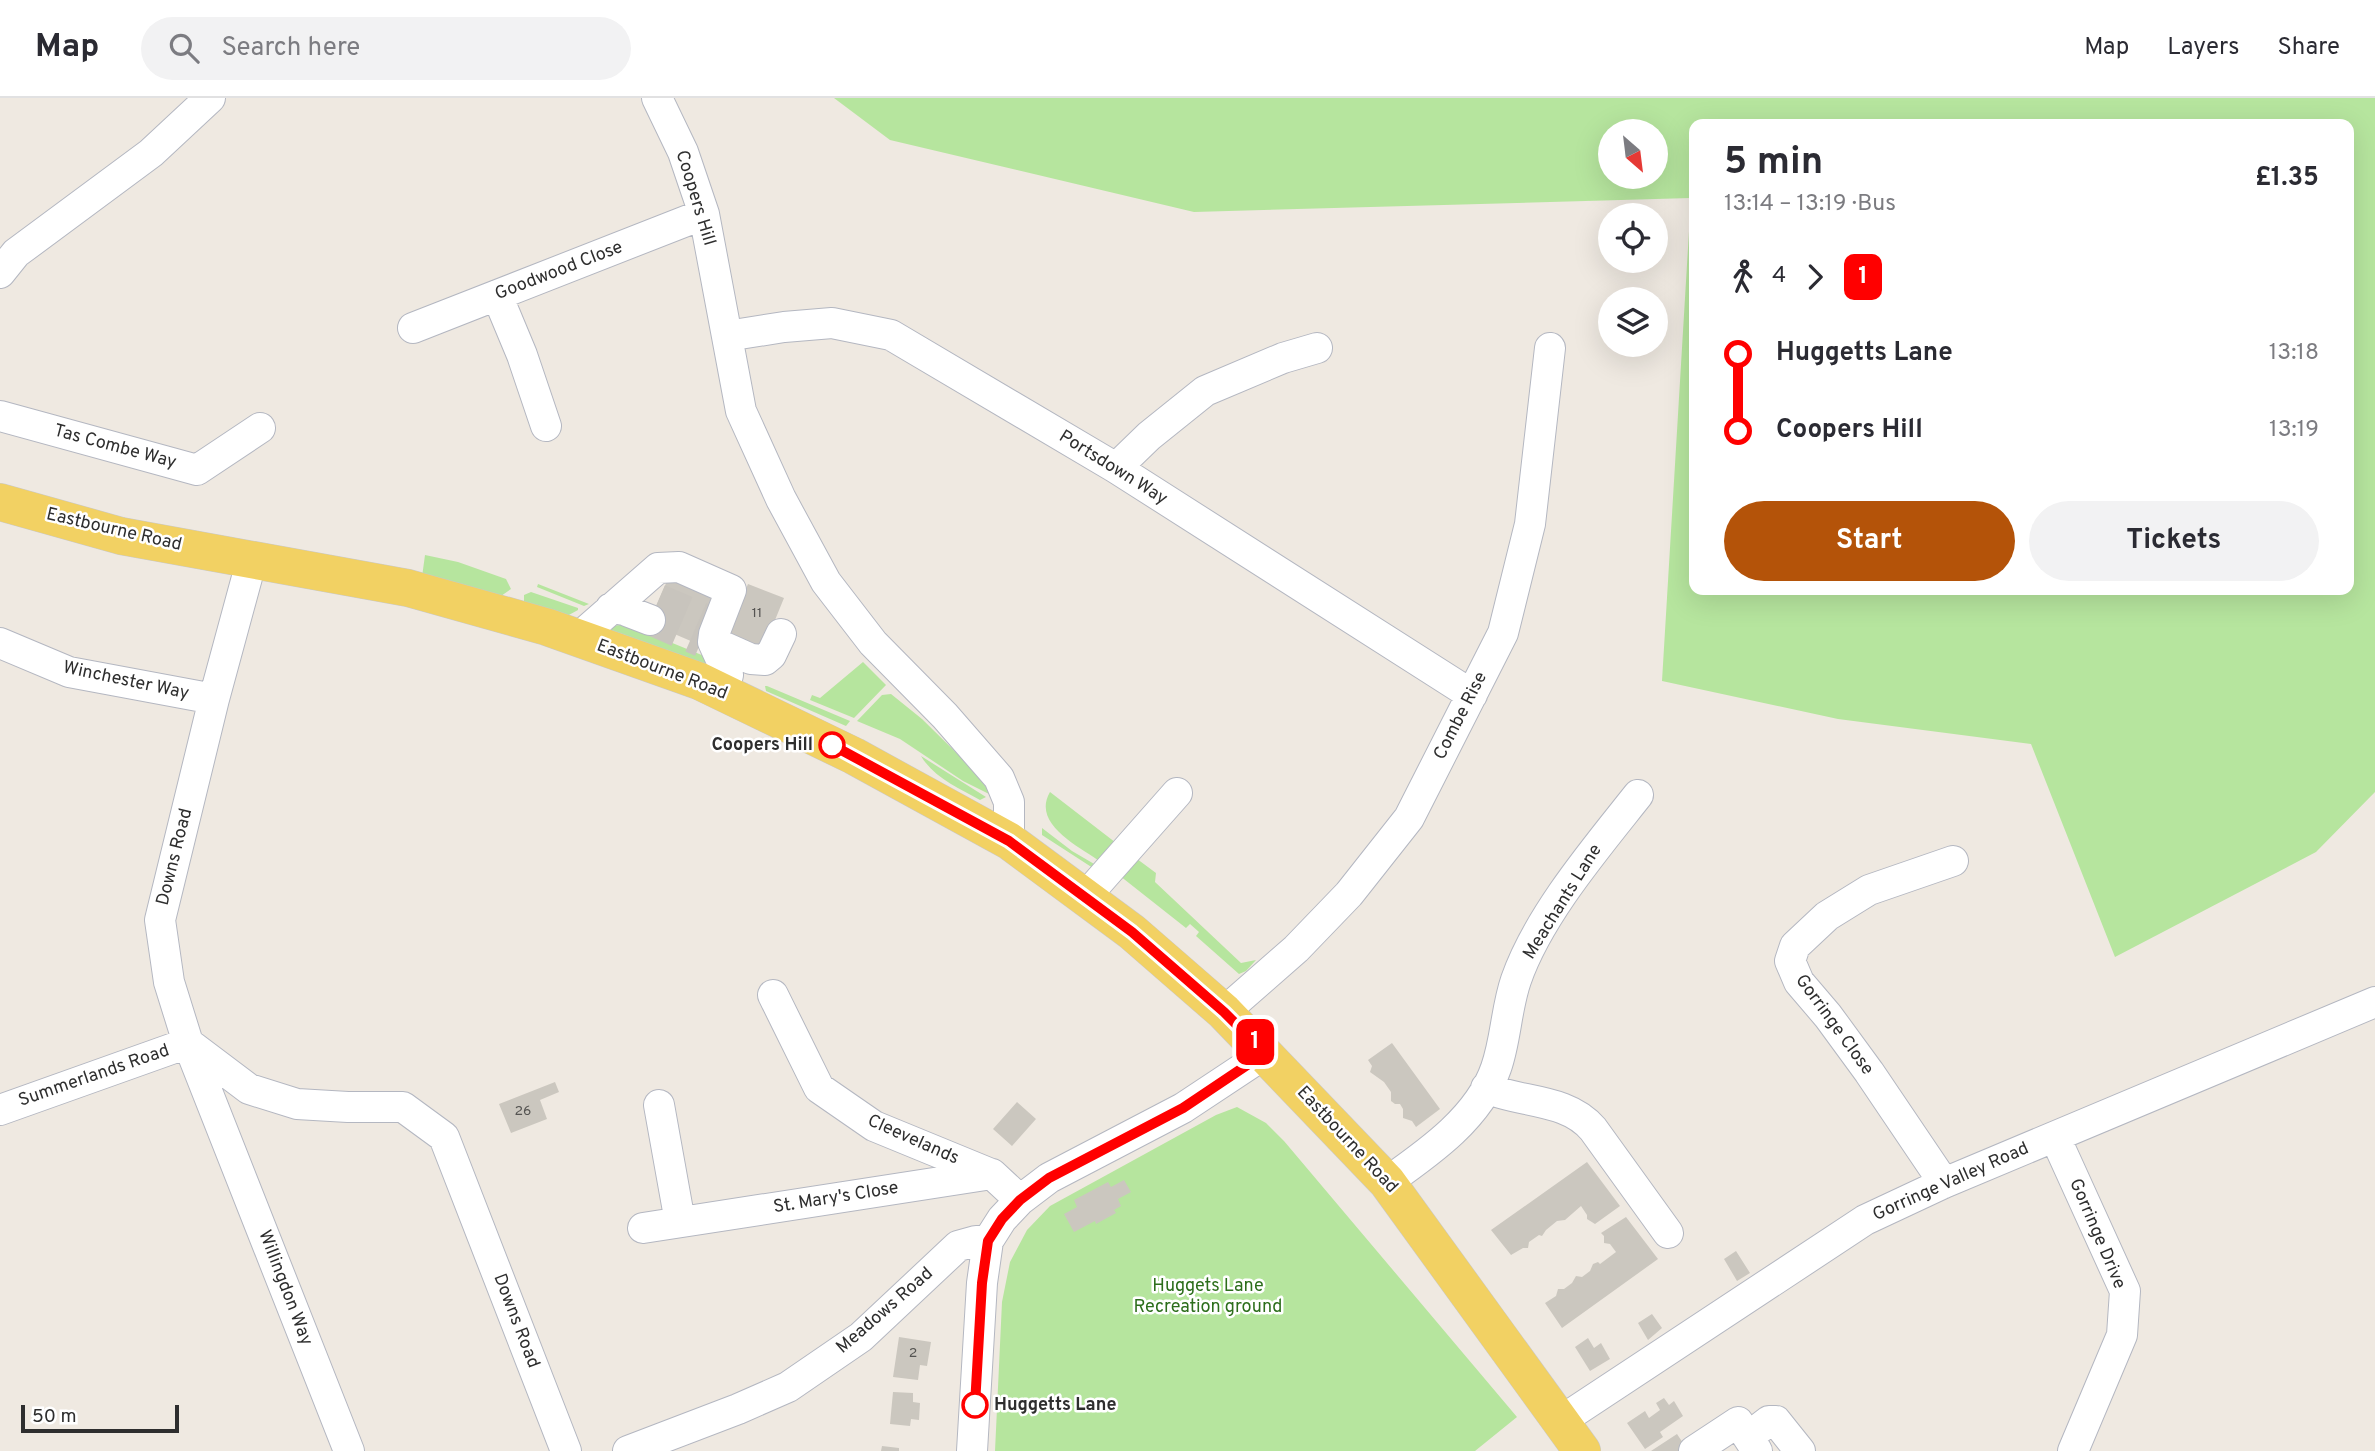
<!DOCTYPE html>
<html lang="en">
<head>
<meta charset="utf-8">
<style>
  :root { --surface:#fff; --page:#f2f2f3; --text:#2b2b33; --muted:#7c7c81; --line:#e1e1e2; --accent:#b45309 }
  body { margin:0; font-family:Overpass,sans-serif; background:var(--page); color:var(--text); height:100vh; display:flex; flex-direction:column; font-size:26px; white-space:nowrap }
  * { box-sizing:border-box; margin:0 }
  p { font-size:23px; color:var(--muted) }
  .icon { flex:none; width:38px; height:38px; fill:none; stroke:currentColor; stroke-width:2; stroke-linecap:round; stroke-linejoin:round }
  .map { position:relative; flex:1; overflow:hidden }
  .details { position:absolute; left:1689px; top:21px; width:665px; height:476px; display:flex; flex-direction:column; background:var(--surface); border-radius:14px; box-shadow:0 7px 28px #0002 }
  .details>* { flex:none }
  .badge { padding:0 14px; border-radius:10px; font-size:24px; line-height:46px }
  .needle { width:46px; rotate:152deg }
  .buttons { position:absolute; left:1598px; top:21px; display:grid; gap:14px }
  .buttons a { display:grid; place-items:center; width:70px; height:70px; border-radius:50%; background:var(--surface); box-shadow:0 7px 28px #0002; font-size:35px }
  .scale { position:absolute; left:21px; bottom:18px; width:158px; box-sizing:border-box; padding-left:7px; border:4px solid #2e2e2e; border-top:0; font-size:19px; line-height:24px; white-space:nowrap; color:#2e2e2e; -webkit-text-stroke:5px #fff; paint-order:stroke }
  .map>.badge { position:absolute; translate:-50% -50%; box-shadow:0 0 0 4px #fff }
  .legs { display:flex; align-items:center; gap:10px; height:77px; padding:0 35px; font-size:23px }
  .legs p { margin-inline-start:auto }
  .summary { display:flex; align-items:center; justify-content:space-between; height:119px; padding:0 35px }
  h1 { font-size:38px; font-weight:700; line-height:52px }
  .action { display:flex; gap:14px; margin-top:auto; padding:14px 35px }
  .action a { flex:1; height:80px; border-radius:42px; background:var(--accent); color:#fff; font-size:28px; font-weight:700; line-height:80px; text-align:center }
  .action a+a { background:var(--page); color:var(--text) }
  ul { padding:0 35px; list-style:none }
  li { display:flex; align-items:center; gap:24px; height:77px; font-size:26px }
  li i { display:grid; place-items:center; width:10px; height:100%; margin:0 9px; background:currentColor }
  li i::after { content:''; width:18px; height:18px; margin:-9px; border:5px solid; border-radius:50%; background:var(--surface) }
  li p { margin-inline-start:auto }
  li:first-child i { background:linear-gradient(#0000 50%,currentColor 0) }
  li:last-child i { background:linear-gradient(currentColor 50%,#0000 0) }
  header { display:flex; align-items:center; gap:42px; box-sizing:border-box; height:98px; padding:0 35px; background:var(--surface); border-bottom:2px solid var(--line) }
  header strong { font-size:33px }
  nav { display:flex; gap:38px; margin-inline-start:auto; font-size:24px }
  .search { width:490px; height:63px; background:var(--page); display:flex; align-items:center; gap:18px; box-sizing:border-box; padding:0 24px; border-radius:38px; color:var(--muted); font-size:26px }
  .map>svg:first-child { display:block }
  .green { fill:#b6e59e; fill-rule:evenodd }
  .building { fill:#cbc7bf }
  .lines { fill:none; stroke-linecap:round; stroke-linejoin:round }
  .minor-tunnel { stroke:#c8c4bd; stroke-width:30; stroke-dasharray:30 15; stroke-linecap:butt }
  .minor-casing { stroke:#b4b7c1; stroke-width:32 }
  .major-casing { stroke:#c9c9c9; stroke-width:38 }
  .minor { stroke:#fff; stroke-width:30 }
  .major { stroke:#f2d163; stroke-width:37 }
  .line-1-casing { stroke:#fff; stroke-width:16 }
  .line-1 { stroke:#f00; stroke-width:10 }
  .stop-1-dot { fill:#fff; stroke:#f00; stroke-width:3.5 }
  .labels { text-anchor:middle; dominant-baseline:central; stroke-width:5; stroke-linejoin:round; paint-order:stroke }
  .number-label { font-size:14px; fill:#555452 }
  .street-label { font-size:18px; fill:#2e2e2e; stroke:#fff }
  .stop-label { font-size:18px; font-weight:bold; fill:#2e2e2e; stroke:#fff; text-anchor:end }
  .park-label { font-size:18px; fill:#2c6e1b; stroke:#fff }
</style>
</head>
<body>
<header>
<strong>Map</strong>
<div class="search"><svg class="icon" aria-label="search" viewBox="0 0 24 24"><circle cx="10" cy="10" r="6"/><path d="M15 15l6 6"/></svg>Search here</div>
<nav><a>Map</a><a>Layers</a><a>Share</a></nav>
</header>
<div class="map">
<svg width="2375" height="1353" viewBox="0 0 2375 1353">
  <rect width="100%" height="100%" fill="#efe9e1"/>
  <path class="green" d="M 834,0 L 2375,0 L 2375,694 L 2316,754 L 2115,859 L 2031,646 L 1838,621 L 1662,583 L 1691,100 L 1194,114 L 890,42 ZM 1694,26 L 2348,26 L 2348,492 L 1694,492 ZM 1610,33 L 1656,33 L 1656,79 L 1610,79 Z
    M 425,457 L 458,464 L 506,481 L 511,491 L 501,498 L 422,479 Z
    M 538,486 L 589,506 L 584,508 L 537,489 Z
    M 531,494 L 578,510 L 578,512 L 567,518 L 528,508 L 524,503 L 524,497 Z
    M 626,526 L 709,560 L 707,567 L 611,532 L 613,528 Z
    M 863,564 L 886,587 L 854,620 L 810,602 L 812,597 L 820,600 Z
    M 765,588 L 767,588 L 850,623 L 846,628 L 766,593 Z
    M 891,596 L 922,621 L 987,685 L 990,693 L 989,696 L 963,683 L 900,641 L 857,623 L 882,597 Z
    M 921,658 L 986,699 L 980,702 C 959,690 934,680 921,658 Z
    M 1050,694 L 1120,748 L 1101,764 C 1080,749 1031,726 1050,694 Z
    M 1042,730 L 1072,753 L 1101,770 L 1096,772 L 1042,737 Z
    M 1129,755 L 1156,775 L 1155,784 L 1241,865 L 1256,862 L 1246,873 L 1239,876 L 1196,838 L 1199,834 L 1190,826 L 1186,830 L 1115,774 Z
    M 1237,1009 L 1266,1025 L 1284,1043 L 1517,1319 L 1475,1353 L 995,1353 L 1002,1204 L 1010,1164 L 1027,1132 L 1050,1108 L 1216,1017 Z"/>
  <path class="building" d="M 670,476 L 720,497 L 700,547 L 649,525 Z
    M 748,486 L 784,500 L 762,554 L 726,539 Z
    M 1392,945 L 1440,1011 L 1416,1029 L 1412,1023 L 1403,1020 L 1403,1011 L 1400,1006 L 1395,1006 L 1391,1003 L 1391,994 L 1384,984 L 1370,974 L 1372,968 L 1368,962 Z
    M 555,984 L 559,994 L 540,1002 L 547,1021 L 511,1035 L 499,1006 Z
    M 1017,1004 L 1036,1021 L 1012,1048 L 993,1031 Z
    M 1587,1064 L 1620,1108 L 1595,1126 L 1587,1121 L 1587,1117 L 1581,1108 L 1565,1122 L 1557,1123 L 1546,1132 L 1542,1138 L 1539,1137 L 1529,1144 L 1528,1150 L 1523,1150 L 1511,1157 L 1491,1132 Z
    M 1124,1082 L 1131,1094 L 1118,1101 L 1121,1108 L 1114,1112 L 1116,1115 L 1096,1126 L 1095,1123 L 1074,1134 L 1064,1116 L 1077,1109 L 1074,1102 L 1108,1084 L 1111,1089 Z
    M 1626,1119 L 1658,1161 L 1562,1230 L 1545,1205 L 1556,1198 L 1558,1191 L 1564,1191 L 1572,1185 L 1576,1178 L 1582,1179 L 1590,1173 L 1593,1166 L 1598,1164 L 1600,1166 L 1616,1154 L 1610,1146 L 1604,1145 L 1604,1138 L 1601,1135 Z
    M 1736,1153 L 1750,1175 L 1737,1183 L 1724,1161 Z
    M 1652,1216 L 1662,1230 L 1648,1242 L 1638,1225 Z
    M 899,1239 L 931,1244 L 927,1268 L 920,1267 L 918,1282 L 893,1279 Z
    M 1588,1240 L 1594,1250 L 1601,1245 L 1610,1261 L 1590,1273 L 1575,1249 Z
    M 893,1294 L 913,1295 L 913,1304 L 920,1305 L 919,1322 L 911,1321 L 910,1328 L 890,1326 Z
    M 1664,1300 L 1669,1307 L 1674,1303 L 1683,1318 L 1660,1334 L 1663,1339 L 1645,1351 L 1627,1325 L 1645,1313 L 1649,1320 L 1660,1312 L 1656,1305 Z
    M 1677,1336 L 1685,1348 L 1678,1353 L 1651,1353 Z
    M 882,1348 L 899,1350 L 899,1353 L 881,1353 Z"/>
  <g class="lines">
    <path class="minor-tunnel" d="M 659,501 L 710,523
      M 650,522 L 701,544"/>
    <g class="minor-casing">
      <path id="minor" d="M 657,0 L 683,54 L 704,116 L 741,313 L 781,401 L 826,484 L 873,545 L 945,618 L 999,680 L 1009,704 L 1009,743
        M 0,175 L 16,155 L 151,55 L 210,0
        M 497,197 L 522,257 L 546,328
        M 413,230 L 704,116
        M 727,238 L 784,229 L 832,225 L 891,237 L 1116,370 L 1472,597
        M 0,318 L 197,372 L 260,330
        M 1116,370 L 1149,338 L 1205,293 L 1283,260 L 1317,250
        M 252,461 L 214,601 L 160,822 L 169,884 L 188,945 L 249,991 L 297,1006 L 348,1009 L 403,1009 L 444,1039 L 566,1353
        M 611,510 L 624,512 L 650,522
        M 578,540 L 658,470 L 679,469 L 731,492 L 714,536 L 713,544 L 728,577 L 723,594
        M 713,544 L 751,561 L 765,562 L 771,557 L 781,536
        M 0,545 L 69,574 L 214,601
        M 1086,798 L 1177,695
        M 773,897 L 819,990 L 874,1028 L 991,1076
        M 1224,914 L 1296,851 L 1349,796 L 1409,720 L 1503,535 L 1530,426 L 1550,250
        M 1486,990 C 1520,1005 1567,1000 1593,1031 L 1668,1135
        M 659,1007 L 680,1124
        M 0,1012 L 188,945 L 349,1353
        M 2055,1039 L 2125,1193 L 2122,1237 L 2073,1353
        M 1387,1084 C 1428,1055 1479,1020 1496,970 C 1506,942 1506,911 1516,882 C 1538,818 1596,750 1638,697
        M 1944,1085 L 1869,974 L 1828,918 L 1799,884 L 1790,863 L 1795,848 L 1827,818 L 1869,792 L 1953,763
        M 643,1130 L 992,1076 L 1020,1102
        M 1559,1324 L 1865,1122 L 1944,1085 L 2375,904
        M 1748,1339 L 1769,1323 L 1776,1323 L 1800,1353
        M 628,1353 L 738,1311 L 788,1289 L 861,1239 L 958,1148 L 976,1143 L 988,1143
        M 972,1353 L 982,1185 L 988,1143 L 1002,1121 L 1020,1102 L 1049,1080 L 1183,1010 L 1266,955
        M 1694,1353 L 1738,1324 L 1757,1353"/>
    </g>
    <g class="major-casing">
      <path id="major" d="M 0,404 L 121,438 L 408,490 L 547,529 L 699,583 L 854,658 L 1009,743 L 1132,834 L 1224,914 L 1387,1084 L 1582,1353"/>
    </g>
    <use href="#minor" class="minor"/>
    <use href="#major" class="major"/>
  </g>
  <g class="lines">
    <g class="line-1-casing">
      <path id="line-1" d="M 832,647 L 1009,743 L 1132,834 L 1224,914 L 1265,955 L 1183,1010 L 1049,1080 L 1020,1102 L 1002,1121 L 988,1143 L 982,1185 L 975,1307"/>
    </g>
    <use href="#line-1" class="line-1"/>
  </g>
  <g class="stop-1-dot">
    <circle cx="832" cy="647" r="12"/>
    <circle cx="975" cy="1307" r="12"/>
  </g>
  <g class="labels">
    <g class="number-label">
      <text x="757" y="515">11</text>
      <text x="523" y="1013">26</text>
      <text x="913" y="1255">2</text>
    </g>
    <g class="street-label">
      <text transform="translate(695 100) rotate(73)">Coopers Hill</text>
      <text transform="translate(559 173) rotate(-21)">Goodwood Close</text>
      <text transform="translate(115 349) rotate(15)">Tas Combe Way</text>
      <text transform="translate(1113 370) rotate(32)">Portsdown Way</text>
      <text transform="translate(114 432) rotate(13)">Eastbourne Road</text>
      <text transform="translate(662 572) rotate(21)">Eastbourne Road</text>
      <text transform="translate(126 583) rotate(12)">Winchester Way</text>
      <text transform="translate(1461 618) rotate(-63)">Combe Rise</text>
      <text transform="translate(175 759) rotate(-76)">Downs Road</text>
      <text transform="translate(1563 804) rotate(-58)">Meachants Lane</text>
      <text transform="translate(1834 927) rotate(54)">Gorringe Close</text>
      <text transform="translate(94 978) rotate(-19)">Summerlands Road</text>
      <text transform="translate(913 1042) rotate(24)">Cleevelands</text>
      <text transform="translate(1347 1042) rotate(47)">Eastbourne Road</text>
      <text transform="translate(1951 1084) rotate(-24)">Gorringe Valley Road</text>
      <text transform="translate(836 1100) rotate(-9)">St. Mary's Close</text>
      <text transform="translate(2097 1136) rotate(67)">Gorringe Drive</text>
      <text transform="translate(285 1190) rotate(69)">Willingdon Way</text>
      <text transform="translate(885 1213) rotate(-41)">Meadows Road</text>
      <text transform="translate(516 1223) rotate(69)">Downs Road</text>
    </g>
    <g class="stop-label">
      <text x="813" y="647">Coopers Hill</text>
      <text x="994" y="1307" text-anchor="start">Huggetts Lane</text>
    </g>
    <g class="park-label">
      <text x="1208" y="1188">Huggets Lane<tspan x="1208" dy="21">Recreation ground</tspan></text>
    </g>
  </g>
</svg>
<div class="buttons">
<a><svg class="needle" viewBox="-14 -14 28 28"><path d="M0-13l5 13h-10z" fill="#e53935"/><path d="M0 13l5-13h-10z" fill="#7c7c81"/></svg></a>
<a><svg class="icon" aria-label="locate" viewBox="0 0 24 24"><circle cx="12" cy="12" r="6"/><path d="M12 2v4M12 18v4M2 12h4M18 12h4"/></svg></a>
<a><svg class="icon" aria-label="layers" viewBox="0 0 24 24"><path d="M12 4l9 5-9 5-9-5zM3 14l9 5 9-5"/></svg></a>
</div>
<div class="scale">50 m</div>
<b class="badge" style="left:1255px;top:944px;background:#f00;color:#fff">1</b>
<section class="details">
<div class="summary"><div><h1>5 min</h1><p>13:14 – 13:19 · Bus</p></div><b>£1.35</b></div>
<div class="legs"><svg class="icon" aria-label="walk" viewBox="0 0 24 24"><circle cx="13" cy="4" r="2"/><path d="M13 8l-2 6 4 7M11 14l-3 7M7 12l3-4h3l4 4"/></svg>4<svg class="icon" aria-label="forward" viewBox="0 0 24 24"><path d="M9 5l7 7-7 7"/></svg><b class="badge" style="background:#f00;color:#fff">1</b></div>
<ul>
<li><i style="color:#f00"></i><b>Huggetts Lane</b><p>13:18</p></li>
<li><i style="color:#f00"></i><b>Coopers Hill</b><p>13:19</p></li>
</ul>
<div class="action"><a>Start</a><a>Tickets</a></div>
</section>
</div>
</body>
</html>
